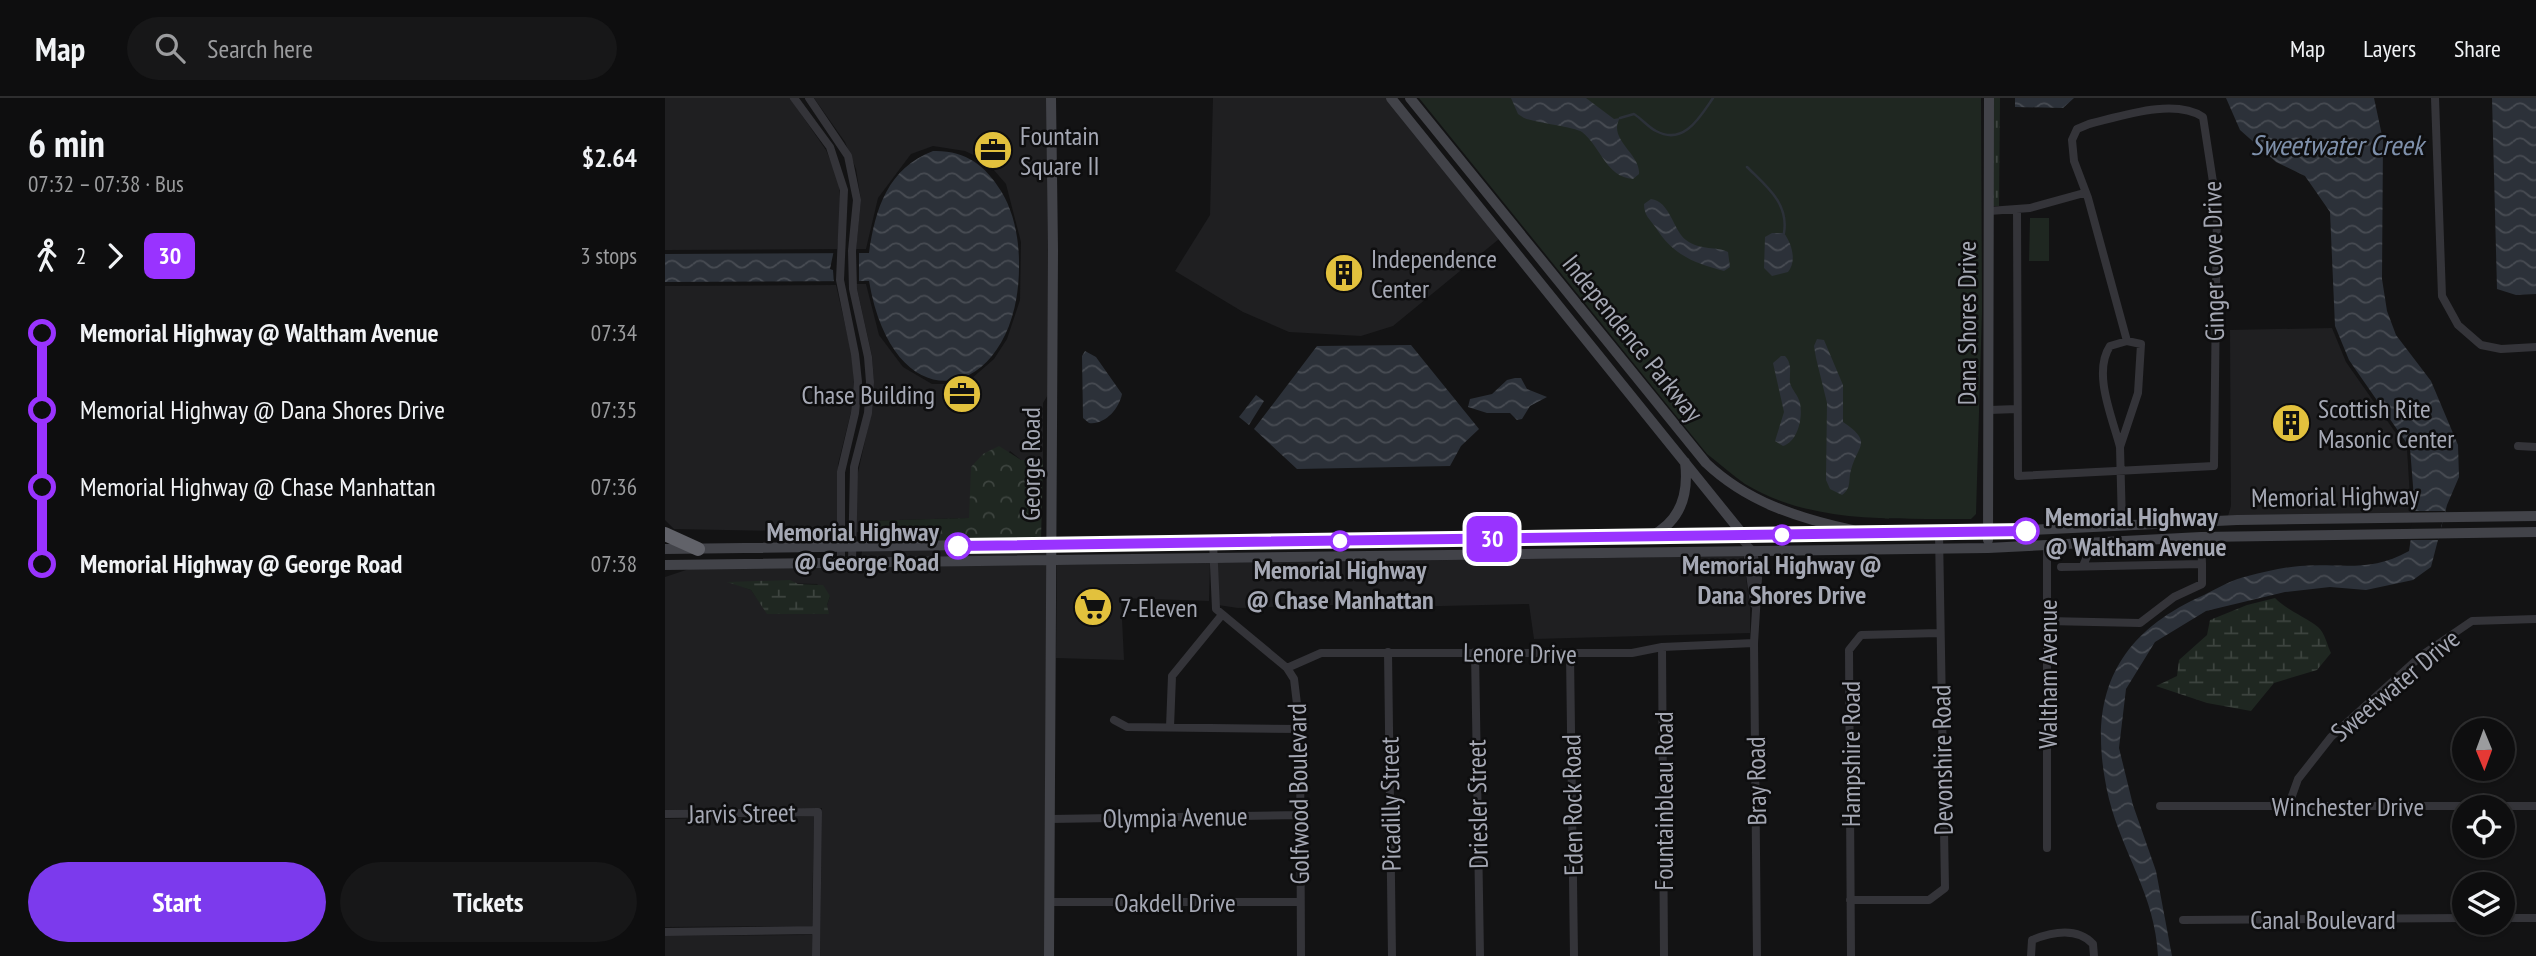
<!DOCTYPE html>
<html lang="en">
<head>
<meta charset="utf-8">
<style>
  :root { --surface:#0e0e0f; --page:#171718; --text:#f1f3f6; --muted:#9b9c9e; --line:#2e2e2f; --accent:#7c3aed }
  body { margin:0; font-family:"PT Sans Narrow",sans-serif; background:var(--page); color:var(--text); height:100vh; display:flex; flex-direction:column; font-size:26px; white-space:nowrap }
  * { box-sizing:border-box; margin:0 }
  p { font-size:23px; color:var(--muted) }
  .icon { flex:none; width:38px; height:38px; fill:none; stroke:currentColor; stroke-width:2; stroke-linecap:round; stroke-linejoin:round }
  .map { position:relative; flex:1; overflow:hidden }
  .drawer { display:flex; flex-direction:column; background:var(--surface); width:665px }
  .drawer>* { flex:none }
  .badge { padding:0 14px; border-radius:10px; font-size:24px; line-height:46px }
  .needle { width:46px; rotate:179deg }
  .fabs { position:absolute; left:1787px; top:620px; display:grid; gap:14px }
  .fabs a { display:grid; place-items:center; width:63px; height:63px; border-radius:50%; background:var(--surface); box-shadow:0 2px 5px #0004,0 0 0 2px var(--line); font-size:35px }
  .map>.badge { position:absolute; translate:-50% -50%; box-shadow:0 0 0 4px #fff }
  .legs { display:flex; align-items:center; gap:10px; height:77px; padding:0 28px; font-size:23px }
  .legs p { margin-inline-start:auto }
  .headline { display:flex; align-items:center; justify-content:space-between; height:119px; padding:0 28px }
  h1 { font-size:38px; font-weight:600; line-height:52px }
  .cta { display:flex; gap:14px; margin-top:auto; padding:14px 28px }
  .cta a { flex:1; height:80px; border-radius:42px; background:var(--accent); color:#fff; font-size:28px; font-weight:600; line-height:80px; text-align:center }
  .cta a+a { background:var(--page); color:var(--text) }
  ul { padding:0 28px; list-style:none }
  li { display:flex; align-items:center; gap:24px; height:77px; font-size:26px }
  li i { display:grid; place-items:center; width:10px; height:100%; margin:0 9px; background:currentColor }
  li i::after { content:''; width:18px; height:18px; margin:-9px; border:5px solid; border-radius:50%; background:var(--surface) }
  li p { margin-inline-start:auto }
  li:first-child i { background:linear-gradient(#0000 50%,currentColor 0) }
  li:last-child i { background:linear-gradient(currentColor 50%,#0000 0) }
  header { display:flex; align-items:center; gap:42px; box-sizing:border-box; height:98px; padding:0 35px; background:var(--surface); border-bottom:2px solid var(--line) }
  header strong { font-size:33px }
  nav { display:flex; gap:38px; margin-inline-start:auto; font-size:24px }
  .search { width:490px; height:63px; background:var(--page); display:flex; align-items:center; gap:18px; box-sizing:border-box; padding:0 24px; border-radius:38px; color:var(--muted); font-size:26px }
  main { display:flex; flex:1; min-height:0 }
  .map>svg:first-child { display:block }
  .built { fill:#1f1f21; fill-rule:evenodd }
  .green { fill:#1f2721 }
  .forest { fill:url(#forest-crowns) }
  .wetland { fill:url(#wetland-marsh) }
  .park { fill:url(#park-tufts) }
  .water { fill:url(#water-waves) }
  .pier { fill:#131314 }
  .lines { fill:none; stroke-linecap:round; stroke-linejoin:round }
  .stream { stroke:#2c3139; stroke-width:2.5 }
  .street { stroke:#343439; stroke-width:8 }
  .secondary { stroke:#424349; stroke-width:10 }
  .highway { stroke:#616269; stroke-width:14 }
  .line-1-casing { stroke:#fff; stroke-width:16 }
  .line-1 { stroke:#93f; stroke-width:10 }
  .stop-1-dot { fill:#fff; stroke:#93f; stroke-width:3.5 }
  .labels { text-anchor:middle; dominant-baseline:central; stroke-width:5; stroke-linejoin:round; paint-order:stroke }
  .poi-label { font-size:26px; fill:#a5a8b4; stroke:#0e0e0f; text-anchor:start }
  .street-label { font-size:26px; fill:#a5a8b4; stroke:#0e0e0f }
  .stop-label { font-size:26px; font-weight:bold; fill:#a5a8b4; stroke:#0e0e0f }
  .water-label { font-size:28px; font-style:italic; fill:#7f91ac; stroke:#0e0e0f }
</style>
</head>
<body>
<header>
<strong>Map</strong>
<div class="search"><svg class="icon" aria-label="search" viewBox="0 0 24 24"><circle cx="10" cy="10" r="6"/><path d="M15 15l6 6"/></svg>Search here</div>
<nav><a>Map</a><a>Layers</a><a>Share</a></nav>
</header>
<main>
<section class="drawer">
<div class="headline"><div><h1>6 min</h1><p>07:32 – 07:38 · Bus</p></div><b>$2.64</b></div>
<div class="legs"><svg class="icon" aria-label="walk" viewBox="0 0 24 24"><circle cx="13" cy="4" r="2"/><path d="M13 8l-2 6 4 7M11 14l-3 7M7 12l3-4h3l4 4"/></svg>2<svg class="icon" aria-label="forward" viewBox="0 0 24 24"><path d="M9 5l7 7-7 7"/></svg><b class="badge" style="background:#93f;color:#fff">30</b><p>3 stops</p></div>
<ul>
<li><i style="color:#93f"></i><b>Memorial Highway @ Waltham Avenue</b><p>07:34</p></li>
<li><i style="color:#93f"></i><span>Memorial Highway @ Dana Shores Drive</span><p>07:35</p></li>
<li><i style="color:#93f"></i><span>Memorial Highway @ Chase Manhattan</span><p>07:36</p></li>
<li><i style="color:#93f"></i><b>Memorial Highway @ George Road</b><p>07:38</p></li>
</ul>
<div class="cta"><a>Start</a><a>Tickets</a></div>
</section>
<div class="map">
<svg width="1871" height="858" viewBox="0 0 1871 858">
  <defs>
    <pattern id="forest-crowns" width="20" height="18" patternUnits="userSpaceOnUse" patternTransform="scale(1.75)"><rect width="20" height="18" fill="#1f2721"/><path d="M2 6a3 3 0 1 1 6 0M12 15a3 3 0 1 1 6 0" fill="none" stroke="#3d443f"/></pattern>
    <pattern id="wetland-marsh" width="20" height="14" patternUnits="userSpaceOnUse" patternTransform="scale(1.75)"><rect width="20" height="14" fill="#1f2721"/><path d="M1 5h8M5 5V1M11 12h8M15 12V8" fill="none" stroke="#3d443f"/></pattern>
    <pattern id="park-tufts" width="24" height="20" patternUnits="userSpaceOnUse" patternTransform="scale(1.75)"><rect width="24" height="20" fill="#1f2721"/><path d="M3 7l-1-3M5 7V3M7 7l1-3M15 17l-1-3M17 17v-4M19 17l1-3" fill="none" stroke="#3d443f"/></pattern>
    <pattern id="water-waves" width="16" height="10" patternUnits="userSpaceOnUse" patternTransform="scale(1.75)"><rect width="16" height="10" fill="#2c3139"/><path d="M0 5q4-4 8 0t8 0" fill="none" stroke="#484c53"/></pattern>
  </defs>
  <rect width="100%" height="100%" fill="#131314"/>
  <path class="built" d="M 0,0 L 125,0 L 161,52 L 174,83 L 176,115 L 172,151 L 0,152 Z
    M 149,0 L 382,0 L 384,295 L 378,305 L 378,362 L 356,362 L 345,353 L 304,420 L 199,423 L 197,434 L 191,434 L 192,379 L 206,316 L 209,284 L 207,258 L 191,186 L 201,186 L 214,237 L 238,269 L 267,286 L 287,286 L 306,281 L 329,261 L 342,241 L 355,202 L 356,144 L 341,86 L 321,63 L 300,53 L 268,48 L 246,56 L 213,100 L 201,151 L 191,151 L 196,102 L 191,71 L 180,44 Z
    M 548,0 L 721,0 L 834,141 L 728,228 L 696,238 L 624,234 L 578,214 L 510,173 L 545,117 Z
    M 171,187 L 187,257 L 189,284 L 186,314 L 173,366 L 172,434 L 9,431 L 0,422 L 0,188 Z
    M 1667,230 L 1681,264 L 1742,351 L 1746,415 L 1563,418 L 1566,408 L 1565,232 Z
    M 384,452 L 384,458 L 196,460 L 197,453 Z
    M 1078,458 L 1085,509 L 1085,535 L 869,541 L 864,506 L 693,510 L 668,507 L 573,510 L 553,507 L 553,465 Z
    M 545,465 L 544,503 L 456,500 L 459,562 L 391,560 L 392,467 Z
    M 383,467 L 380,858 L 155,858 L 157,710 L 0,712 L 0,479 L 24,471 ZM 65,484 L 152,486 L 165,498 L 162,507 L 103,516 L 86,492 Z
    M 149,718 L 147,828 L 0,829 L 0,721 Z
    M 147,837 L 147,858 L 0,858 L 0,838 Z"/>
  <path class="green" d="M 754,0 L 1316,0 L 1317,213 L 1311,416 L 1306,421 C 1228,420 1149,427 1080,386 C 1067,377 1054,365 1042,356 Z
    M 1365,120 L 1384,120 L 1384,163 L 1364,163 Z"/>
  <path class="forest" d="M 334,348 L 356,362 L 378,362 L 376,442 L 197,444 L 199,423 L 304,420 L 306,369 L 318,356 Z"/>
  <path class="wetland" d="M 125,482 L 133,486 L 158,487 L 165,498 L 162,507 L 164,516 L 102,516 L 86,492 L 62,484 Z
    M 1610,500 C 1623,513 1639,518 1653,529 C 1660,535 1662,547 1666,555 L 1652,572 L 1609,585 L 1586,613 L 1542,605 L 1491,588 L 1512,578 L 1514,562 L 1542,537 L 1545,522 L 1582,507 Z"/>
  <path class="park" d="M 1328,0 L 1335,0 L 1334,108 L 1328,108 Z"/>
  <path class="water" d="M 846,0 L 921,0 L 949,21 L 955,20 C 942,41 976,56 974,76 L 968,81 C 941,79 936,49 917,34 C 910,29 872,25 859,20 L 853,16 Z
    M 1350,0 L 1409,0 L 1398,10 L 1350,9 Z
    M 1561,0 L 1709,0 L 1718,42 L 1717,181 L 1722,213 L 1731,237 L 1766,283 L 1793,347 L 1794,379 L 1782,407 L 1766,469 L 1748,482 L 1701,492 L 1665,489 L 1620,494 L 1541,513 L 1490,544 L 1461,591 L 1454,650 L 1468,707 L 1491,773 L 1507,858 L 1493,858 C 1490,797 1458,757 1444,701 C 1421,604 1446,538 1539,497 C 1553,490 1568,481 1583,478 C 1599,474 1619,469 1635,468 C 1677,465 1705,475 1744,453 L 1750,413 L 1745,350 L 1684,262 L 1670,228 L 1665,114 L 1640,78 L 1611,64 L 1575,32 Z
    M 1827,0 L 1871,0 L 1871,196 L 1851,197 L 1832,191 Z
    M 268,53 C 300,52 320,67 336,93 C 349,114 354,141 354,165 C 356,301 230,335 204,183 L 0,184 L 0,156 L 204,155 C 210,111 223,70 268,53 Z
    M 986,101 C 1005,103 1008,132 1021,142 C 1036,153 1052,148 1063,154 L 1065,169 L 1059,173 C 1029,165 1008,157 991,130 C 985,121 979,118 979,106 Z
    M 1107,135 L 1119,135 C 1127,146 1132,163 1123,174 L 1107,178 L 1099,170 L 1100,139 Z
    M 1152,241 L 1159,242 L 1178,287 L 1178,324 C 1209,345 1192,347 1186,372 C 1183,382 1187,390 1177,397 L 1165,391 L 1161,382 L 1162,305 L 1151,260 L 1149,248 Z
    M 746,247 L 814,331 L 796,348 L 785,368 L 632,371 L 589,331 L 652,248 Z
    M 420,253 L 431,259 L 457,296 C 454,311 440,327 424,325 L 418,320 L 417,258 Z
    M 1116,258 L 1120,258 C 1128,267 1124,274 1125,285 C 1127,292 1133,297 1135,305 C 1138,320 1133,343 1118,348 L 1110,343 L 1119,314 L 1108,265 Z
    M 850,280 L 856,280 L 862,291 L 882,299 L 865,308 L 857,321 L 852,322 L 845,315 L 822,315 L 803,309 L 805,301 L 827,296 L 842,282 Z
    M 591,297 L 599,303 L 584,327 L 574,319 Z"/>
  <path class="pier" d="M 194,151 L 194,186 L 169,186 L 168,172 L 165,171 L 169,152 Z
    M 1750,413 L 1780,413 L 1773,442 L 1742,442 Z"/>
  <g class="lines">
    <path class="stream" d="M 955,20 L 969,16 C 977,21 983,29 991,33 C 1019,48 1035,19 1048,0
      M 1082,69 C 1101,88 1124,105 1119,135"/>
    <path class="street" d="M 129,0 L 165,49 L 179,92 L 175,182 L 190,256 L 193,284 L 190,315 L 176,374 L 176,465
      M 144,0 L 183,58 L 192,102 L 187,153 L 188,191 L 203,259 L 205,284 L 203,315 L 189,369 L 187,465
      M 1770,0 L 1777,198 L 1793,227 L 1816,247 L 1836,251 L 1871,249
      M 1352,111 L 1353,378 L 1549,368 L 1552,110 L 1538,19 C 1509,0 1457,18 1424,26 L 1412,31 L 1407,42 L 1409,63 L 1423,100 L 1462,243
      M 1324,113 L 1365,110 L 1419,95
      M 1324,312 L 1352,311
      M 1853,348 L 1871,349
      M 1455,349 C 1448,321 1427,275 1445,248 L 1462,243 L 1476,246 L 1473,295 L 1455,349 L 1457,427
      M 1073,438 L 1088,453 L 1093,480 L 1089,545 L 1092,858
      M 548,445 L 551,511 L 622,570 L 629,581 L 635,631 L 636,858
      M 1382,448 L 1382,750
      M 1082,453 L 1089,506
      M 1418,468 L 1423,456 L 1423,445
      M 1396,469 L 1537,466 L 1536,439
      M 1382,523 L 1475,525 L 1509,499 L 1537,486 L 1537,466
      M 997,549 L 999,858
      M 723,554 L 727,858
      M 810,554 L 815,858
      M 905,556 L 909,858
      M 622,570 L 656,555 L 967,555 L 997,549 L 1089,545
      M 449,622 L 462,629 L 635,631
      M 505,629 L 507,578 L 556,518
      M 1495,708 L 1871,708
      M 1623,709 L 1633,681 L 1666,639 L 1757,557 L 1807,523 L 1871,521
      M 0,716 L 153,714 L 151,858
      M 385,721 L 636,717
      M 1185,802 L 1264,802 L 1280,790 L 1274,435
      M 384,804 L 635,804
      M 1838,820 L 1871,820
      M 1518,822 L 1799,820
      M 0,834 L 151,832
      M 1186,858 L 1184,552 L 1196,537 L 1274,535
      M 1366,858 L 1367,842 C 1387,834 1412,829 1428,846 L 1429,858"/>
    <path class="secondary" d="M 726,0 L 1080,439
      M 745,0 L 1041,365 C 1082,404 1133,420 1187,432
      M 986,438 C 1016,423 1024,396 1020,364
      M 1323,442 L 1324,0
      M 0,451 L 1323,434 L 1572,422 L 1871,418
      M 0,467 L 1323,450 L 1536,439 L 1871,434
      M 384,858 L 388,152 L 386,0"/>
    <path class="highway" d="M 0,436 L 33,451"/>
  </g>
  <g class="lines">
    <g class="line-1-casing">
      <path id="line-1" d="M 293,448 L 1361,433"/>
    </g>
    <use href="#line-1" class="line-1"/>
  </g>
  <defs>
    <g id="office-disc" transform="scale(2.0125)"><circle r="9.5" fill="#e2c13d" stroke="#0e0e0f"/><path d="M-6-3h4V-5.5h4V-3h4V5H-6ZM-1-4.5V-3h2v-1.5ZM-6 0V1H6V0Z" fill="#111"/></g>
    <g id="building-disc" transform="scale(2.0125)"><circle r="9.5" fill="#e2c13d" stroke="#0e0e0f"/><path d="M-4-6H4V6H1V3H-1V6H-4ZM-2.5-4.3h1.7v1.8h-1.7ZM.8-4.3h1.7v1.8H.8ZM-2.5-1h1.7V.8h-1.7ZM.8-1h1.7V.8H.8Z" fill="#111"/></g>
    <g id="supermarket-disc" transform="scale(2.0125)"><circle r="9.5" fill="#e2c13d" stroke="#0e0e0f"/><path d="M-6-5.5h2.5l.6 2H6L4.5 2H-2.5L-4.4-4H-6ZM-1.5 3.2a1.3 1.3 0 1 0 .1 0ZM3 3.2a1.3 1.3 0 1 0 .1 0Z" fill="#111"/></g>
  </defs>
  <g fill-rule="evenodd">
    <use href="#office-disc" x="328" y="52"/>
    <use href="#building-disc" x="679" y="175"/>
    <use href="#office-disc" x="297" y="296"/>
    <use href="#building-disc" x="1626" y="325"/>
    <use href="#supermarket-disc" x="428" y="509"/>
  </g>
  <g class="stop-1-dot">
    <circle cx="1361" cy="433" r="12"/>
    <circle cx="1117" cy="437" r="9"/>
    <circle cx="675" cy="443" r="9"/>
    <circle cx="293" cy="448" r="12"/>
  </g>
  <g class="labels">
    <g class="poi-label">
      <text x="355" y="37">Fountain<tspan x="355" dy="30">Square II</tspan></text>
      <text x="706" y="160">Independence<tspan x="706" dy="30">Center</tspan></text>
      <text x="270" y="296" text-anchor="end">Chase Building</text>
      <text x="1653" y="310">Scottish Rite<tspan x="1653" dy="30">Masonic Center</tspan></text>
      <text x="455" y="509">7-Eleven</text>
    </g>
    <g class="street-label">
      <text transform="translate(1548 163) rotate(-91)">Ginger Cove Drive</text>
      <text transform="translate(1301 225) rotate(-90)">Dana Shores Drive</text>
      <text transform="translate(968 240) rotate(51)">Independence Parkway</text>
      <text transform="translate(365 366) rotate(-90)">George Road</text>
      <text transform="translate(1670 398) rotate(-1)">Memorial Highway</text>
      <text transform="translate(855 555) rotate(1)">Lenore Drive</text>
      <text transform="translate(1382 576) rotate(-90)">Waltham Avenue</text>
      <text transform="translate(1730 587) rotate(-40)">Sweetwater Drive</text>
      <text transform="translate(1185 656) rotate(-90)">Hampshire Road</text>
      <text transform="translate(1277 662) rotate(-91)">Devonshire Road</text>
      <text transform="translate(1091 683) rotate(-91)">Bray Road</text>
      <text transform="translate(633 696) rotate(-91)">Golfwood Boulevard</text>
      <text transform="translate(998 703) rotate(-90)">Fountainbleau Road</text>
      <text transform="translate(725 706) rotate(-91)">Picadilly Street</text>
      <text transform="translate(812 706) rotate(-91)">Driesler Street</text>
      <text transform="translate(907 707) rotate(-91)">Eden Rock Road</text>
      <text x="1683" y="708">Winchester Drive</text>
      <text transform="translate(77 715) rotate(-1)">Jarvis Street</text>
      <text transform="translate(510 719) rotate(-1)">Olympia Avenue</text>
      <text x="510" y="804">Oakdell Drive</text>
      <text x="1658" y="821">Canal Boulevard</text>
    </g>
    <g class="stop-label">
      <text x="1380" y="418" text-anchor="start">Memorial Highway<tspan x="1380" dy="30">@ Waltham Avenue</tspan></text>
      <text x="274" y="433" text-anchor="end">Memorial Highway<tspan x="274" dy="30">@ George Road</tspan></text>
      <text x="1117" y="466">Memorial Highway @<tspan x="1117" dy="30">Dana Shores Drive</tspan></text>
      <text x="675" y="471">Memorial Highway<tspan x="675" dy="30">@ Chase Manhattan</tspan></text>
    </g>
    <g class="water-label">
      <text x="1672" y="46">Sweetwater Creek</text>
    </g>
  </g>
</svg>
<div class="fabs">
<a><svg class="needle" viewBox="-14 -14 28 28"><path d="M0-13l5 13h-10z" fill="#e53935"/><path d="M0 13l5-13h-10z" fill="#9b9c9e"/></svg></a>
<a><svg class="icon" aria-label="locate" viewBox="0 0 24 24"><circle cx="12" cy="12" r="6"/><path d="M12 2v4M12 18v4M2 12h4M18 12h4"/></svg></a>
<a><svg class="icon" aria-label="layers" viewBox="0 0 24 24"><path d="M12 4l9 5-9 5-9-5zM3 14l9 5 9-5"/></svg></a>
</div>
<b class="badge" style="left:827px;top:441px;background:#93f;color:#fff">30</b>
</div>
</main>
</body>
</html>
